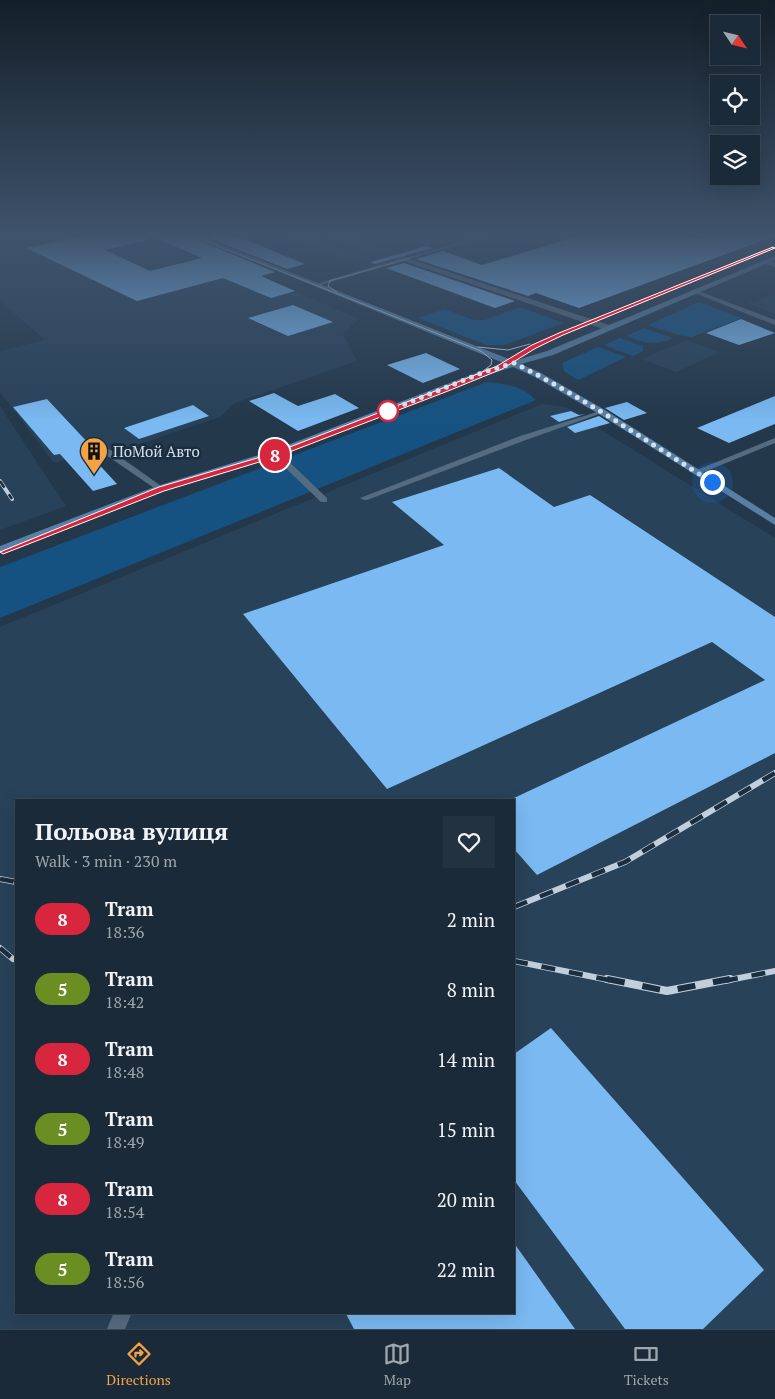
<!DOCTYPE html>
<html lang="en">
<head>
<meta charset="utf-8">
<style>
  :root { --surface:#1a2a38; --page:#233240; --text:#f1f3f6; --muted:#9fa7ae; --line:#384653; --accent:#f4a344 }
  body { margin:0; font-family:"PT Serif",serif; background:var(--page); color:var(--text); height:100vh; display:flex; flex-direction:column; font-size:19px; white-space:nowrap }
  * { box-sizing:border-box; margin:0 }
  p { font-size:16px; color:var(--muted) }
  .icon { flex:none; width:28px; height:28px; fill:none; stroke:currentColor; stroke-width:2; stroke-linecap:round; stroke-linejoin:round }
  .map { position:relative; flex:1; overflow:hidden }
  .drawer { position:absolute; left:15px; top:799px; width:500px; height:515px; display:flex; flex-direction:column; background:var(--surface); border-radius:0px; box-shadow:0 5px 20px #0002,0 0 0 1px var(--line) }
  .drawer>* { flex:none }
  .badge { padding:0 10px; border-radius:16px; font-size:18px; line-height:32px }
  .needle { width:32px; rotate:125deg }
  .controls { position:absolute; left:710px; top:15px; display:grid; gap:10px }
  .controls a { display:grid; place-items:center; width:50px; height:50px; border-radius:0px; background:var(--surface); box-shadow:0 5px 20px #0002,0 0 0 1px var(--line); font-size:25px }
  .you { position:absolute; width:25px; height:25px; margin:-12px; border:4px solid #fff; border-radius:50%; background:#1a73e8; box-shadow:0 0 0 8px #1a73e833 }
  .map>.badge { position:absolute; translate:-50% -50%; box-shadow:0 0 0 2px #fff }
  .round { display:grid; place-items:center; flex:none; width:52px; height:52px; border-radius:0px; background:var(--page) }
  .overview { display:flex; align-items:center; justify-content:space-between; height:85px; padding:0 20px }
  h1 { font-size:24px; font-weight:700; line-height:38px }
  ul { padding:0; list-style:none }
  li { display:flex; align-items:center; gap:15px; height:70px; padding:0 20px }
  li div { flex:1 }
  li b { display:block; font-size:19px }
  li em { font-style:normal }
  li .badge { min-width:55px; font-weight:700; text-align:center }
  .tabs { display:flex; justify-content:space-around; align-items:center; height:70px; border-top:1px solid var(--line); background:var(--surface); font-size:14px; color:var(--muted) }
  .tabs a { display:grid; justify-items:center; gap:2px }
  .tabs .active { color:var(--accent) }
  .map>svg:first-child { display:block }
  .built { fill:#284259; fill-rule:evenodd }
  .green { fill:#165281 }
  .building { fill:#7ab9f1 }
  .lines { fill:none; stroke-linecap:round; stroke-linejoin:round }
  .lane { fill:#556b80; fill-rule:evenodd }
  .street { fill:#556b80; fill-rule:evenodd }
  .secondary { fill:#5980a4; fill-rule:evenodd }
  .tram { stroke:#c1cfdc; stroke-width:1 }
  .rail-far2-casing { stroke:#c1cfdc; stroke-width:4 }
  .rail-far1-casing { stroke:#c1cfdc; stroke-width:6 }
  .rail-casing { stroke:#c1cfdc; stroke-width:8 }
  .rail-far2 { stroke:#1a2e40; stroke-width:2.5; stroke-dasharray:8; stroke-linecap:butt }
  .rail-far1 { stroke:#1a2e40; stroke-width:4.5; stroke-dasharray:14; stroke-linecap:butt }
  .rail { stroke:#1a2e40; stroke-width:6; stroke-dasharray:18; stroke-linecap:butt }
  .line { fill:#d7263d; stroke:#fff }
  .walk { stroke:#d4e1ed; stroke-width:5; stroke-dasharray:0 9 }
  .stop-dot { fill:#fff; stroke:#d7263d; stroke-width:2.5 }
  .labels { text-anchor:middle; dominant-baseline:central; stroke-width:5; stroke-linejoin:round; paint-order:stroke }
  .far-poi-label { font-size:15px; fill:#d4e1ed; stroke:#1a2e40; text-anchor:start }
</style>
</head>
<body>
<div class="map">
<svg width="775" height="1329" viewBox="0 0 775 1329">
  <rect width="100%" height="100%" fill="#23384b"/>
  <path class="built" d="M 0,234 L 163,234 L 359,319 L 343,334 L 357,361 L 235,403 L 220,417 L 128,448 L 104,449 L 54,463 L 0,392 L 0,351 L 45,340 L 0,301 Z
    M 278,234 L 302,234 L 371,258 L 357,263 Z
    M 317,234 L 342,234 L 393,252 L 379,256 Z
    M 775,295 L 775,314 L 748,303 Z
    M 686,340 L 720,352 L 676,372 L 642,359 Z
    M 542,404 L 566,407 L 571,411 L 775,538 L 775,1329 L 0,1329 L 0,627 ZM 16,800 L 514,800 L 514,1312 L 16,1312 Z
    M 0,406 L 66,506 L 0,530 Z"/>
  <path class="green" d="M 699,302 L 741,318 L 692,337 L 678,335 L 648,325 Z
    M 520,307 L 563,323 L 505,345 L 486,345 L 418,318 L 444,309 L 474,320 L 485,320 Z
    M 644,328 L 673,338 C 654,346 645,343 626,336 Z
    M 620,338 L 643,346 L 643,351 L 633,356 L 604,345 Z
    M 598,347 L 626,357 L 578,380 L 564,371 L 562,363 Z
    M 487,382 C 507,384 522,386 536,400 L 0,618 L 0,567 Z"/>
  <path class="building" d="M 93,234 L 146,234 L 146,240 L 105,250 L 150,271 L 202,258 L 147,234 L 184,234 L 275,272 L 261,276 L 295,291 L 271,298 L 223,278 L 137,301 L 26,248 Z
    M 199,234 L 226,234 L 240,239 L 244,239 L 305,264 L 287,269 Z
    M 586,234 L 651,234 L 658,236 L 681,234 L 700,239 L 715,234 L 775,234 L 775,236 L 579,308 L 536,293 L 528,296 L 416,259 L 443,251 L 482,265 Z
    M 427,246 L 433,248 L 375,264 L 370,262 Z
    M 404,263 L 515,301 L 495,308 L 386,268 Z
    M 293,305 L 333,322 L 288,336 L 248,318 Z
    M 741,319 L 775,333 L 739,345 L 706,333 Z
    M 426,353 L 460,369 L 423,383 L 387,365 Z
    M 274,393 L 298,406 L 335,394 L 359,408 L 298,431 L 249,401 Z
    M 775,396 L 775,424 L 729,443 L 697,428 Z
    M 47,399 L 90,445 L 83,447 L 117,484 L 93,491 L 60,454 L 54,455 L 13,407 Z
    M 627,402 L 647,413 L 624,420 L 605,408 Z
    M 193,405 L 209,416 L 139,439 L 124,428 Z
    M 571,411 L 579,415 L 585,414 L 559,422 L 550,416 Z
    M 599,416 L 610,423 L 575,433 L 567,427 Z
    M 499,468 L 554,507 L 590,495 L 775,617 L 775,753 L 537,875 L 514,849 L 514,798 L 765,680 L 712,642 L 387,789 L 243,614 L 444,545 L 392,502 Z
    M 551,1028 L 764,1270 L 703,1329 L 625,1329 L 514,1180 L 514,1054 Z
    M 514,1243 L 575,1329 L 354,1329 L 345,1312 L 514,1312 Z"/>
  <g class="lines">
    <path class="lane" d="M 488,234 L 495,234 L 406,260 L 401,259 Z
      M 600,411 L 605,412 L 526,440 L 367,500 L 364,500 L 360,498 L 520,436 Z
      M 775,438 L 775,443 L 699,474 L 693,474 L 692,472 Z
      M 103,449 L 109,449 L 164,488 L 160,490 L 157,490 L 103,453 Z
      M 272,451 L 278,451 L 327,498 L 327,502 L 321,502 L 272,455 Z
      M 114,1312 L 132,1312 L 125,1329 L 107,1329 Z"/>
    <path class="street" d="M 404,257 L 612,326 L 613,328 L 606,330 L 404,261 L 318,286 L 313,285 Z
      M 764,260 L 775,263 L 775,267 L 762,263 L 762,261 Z
      M 692,290 L 696,290 L 775,320 L 775,325 L 692,292 Z"/>
    <path class="secondary" d="M 186,234 L 194,234 L 514,361 L 547,351 L 775,256 L 775,260 L 553,355 L 521,364 L 541,373 L 605,410 L 775,518 L 775,525 L 599,414 L 535,377 L 513,367 L 487,375 L 278,455 L 163,490 L 0,553 L 0,546 L 157,486 L 272,451 L 481,371 L 506,364 Z"/>
    <path class="tram" d="M 187,234 L 481,351 L 492,360 L 491,365 L 483,371
      M 773,234 L 775,234
      M 335,279 L 330,281 L 328,286 L 337,292
      M 329,281 L 411,258
      M 478,347 L 508,350 L 530,344
      M 0,552 L 161,489 L 277,454 L 504,366 L 547,340 L 775,248"/>
    <g class="rail-far2-casing">
      <path id="rail-far2" d="M 0,481 L 12,499"/>
    </g>
    <g class="rail-far1-casing">
      <path id="rail-far1" d="M 0,879 L 16,882
        M 514,907 L 625,862 L 775,773
        M 0,948 L 13,959
        M 514,961 L 614,981
        M 724,981 L 775,971"/>
    </g>
    <g class="rail-casing">
      <path id="rail" d="M 607,979 L 667,991 L 730,979"/>
    </g>
    <use href="#rail-far2" class="rail-far2"/>
    <use href="#rail-far1" class="rail-far1"/>
    <use href="#rail" class="rail"/>
  </g>
  <linearGradient id="sky" x2="0" y2="1"><stop stop-color="#131f29"/><stop offset="0.56" stop-color="#3f536c"/><stop offset="1" stop-color="#3f536c" stop-opacity="0"/></linearGradient>
  <rect width="775" height="420" fill="url(#sky)"/>
  <path class="line" d="M 773,247 L 775,248 L 563,335 L 536,348 L 502,369 L 448,391 L 279,456 L 164,491 L 3,554 L 0,552 L 159,487 L 274,453 L 443,388 L 497,366 L 532,345 L 559,333 Z"/>
  <g class="lines">
    <path class="walk" d="M 388,411 L 484,372 L 514,363 C 583,397 646,441 712,482"/>
  </g>
  <defs>
    <g id="building-pin" transform="scale(1.4375)"><path d="M0 17L-7.5 6A9.5 9.5 0 1 1 7.5 6Z" fill="#f4a344" stroke="#1a2e40"/><path d="M-4-6H4V6H1V3H-1V6H-4ZM-2.5-4.3h1.7v1.8h-1.7ZM.8-4.3h1.7v1.8H.8ZM-2.5-1h1.7V.8h-1.7ZM.8-1h1.7V.8H.8Z" fill="#111"/></g>
  </defs>
  <g fill-rule="evenodd">
    <use href="#building-pin" x="94" y="451"/>
  </g>
  <circle class="stop-dot" cx="388" cy="411" r="10"/>
  <g class="labels">
    <g class="far-poi-label">
      <text x="113" y="451">ПоМой Авто</text>
    </g>
  </g>
</svg>
<div class="controls">
<a><svg class="needle" viewBox="-14 -14 28 28"><path d="M0-13l5 13h-10z" fill="#e53935"/><path d="M0 13l5-13h-10z" fill="#9fa7ae"/></svg></a>
<a><svg class="icon" aria-label="locate" viewBox="0 0 24 24"><circle cx="12" cy="12" r="6"/><path d="M12 2v4M12 18v4M2 12h4M18 12h4"/></svg></a>
<a><svg class="icon" aria-label="layers" viewBox="0 0 24 24"><path d="M12 4l9 5-9 5-9-5zM3 14l9 5 9-5"/></svg></a>
</div>
<div class="you" style="left:712px;top:482px"></div>
<b class="badge" style="left:275px;top:455px;background:#d7263d;color:#fff">8</b>
<section class="drawer">
<div class="overview"><div><h1>Польова вулиця</h1><p>Walk · 3 min · 230 m</p></div><a class="round"><svg class="icon" aria-label="heart" viewBox="0 0 24 24"><path d="M12 20l-8-8c-3-5 5-10 8-4 3-6 11-1 8 4z"/></svg></a></div>
<ul>
<li><span class="badge" style="background:#d7263d;color:#fff">8</span><div><b>Tram</b><p>18:36</p></div><em>2 min</em></li>
<li><span class="badge" style="background:#6b8e23;color:#fff">5</span><div><b>Tram</b><p>18:42</p></div><em>8 min</em></li>
<li><span class="badge" style="background:#d7263d;color:#fff">8</span><div><b>Tram</b><p>18:48</p></div><em>14 min</em></li>
<li><span class="badge" style="background:#6b8e23;color:#fff">5</span><div><b>Tram</b><p>18:49</p></div><em>15 min</em></li>
<li><span class="badge" style="background:#d7263d;color:#fff">8</span><div><b>Tram</b><p>18:54</p></div><em>20 min</em></li>
<li><span class="badge" style="background:#6b8e23;color:#fff">5</span><div><b>Tram</b><p>18:56</p></div><em>22 min</em></li>
</ul>
</section>
</div>
<nav class="tabs">
<a class="active"><svg class="icon" aria-label="directions" viewBox="0 0 24 24"><path d="M12 3l9 9-9 9-9-9zM9 14v-3h6M13 9l2 2-2 2"/></svg>Directions</a>
<a><svg class="icon" aria-label="map" viewBox="0 0 24 24"><path d="M3 6l6-2 6 2 6-2v14l-6 2-6-2-6 2zM9 4v14M15 6v14"/></svg>Map</a>
<a><svg class="icon" aria-label="tickets" viewBox="0 0 24 24"><path d="M3 7h18v10H3zM15 7v10"/></svg>Tickets</a>
</nav>
</body>
</html>
